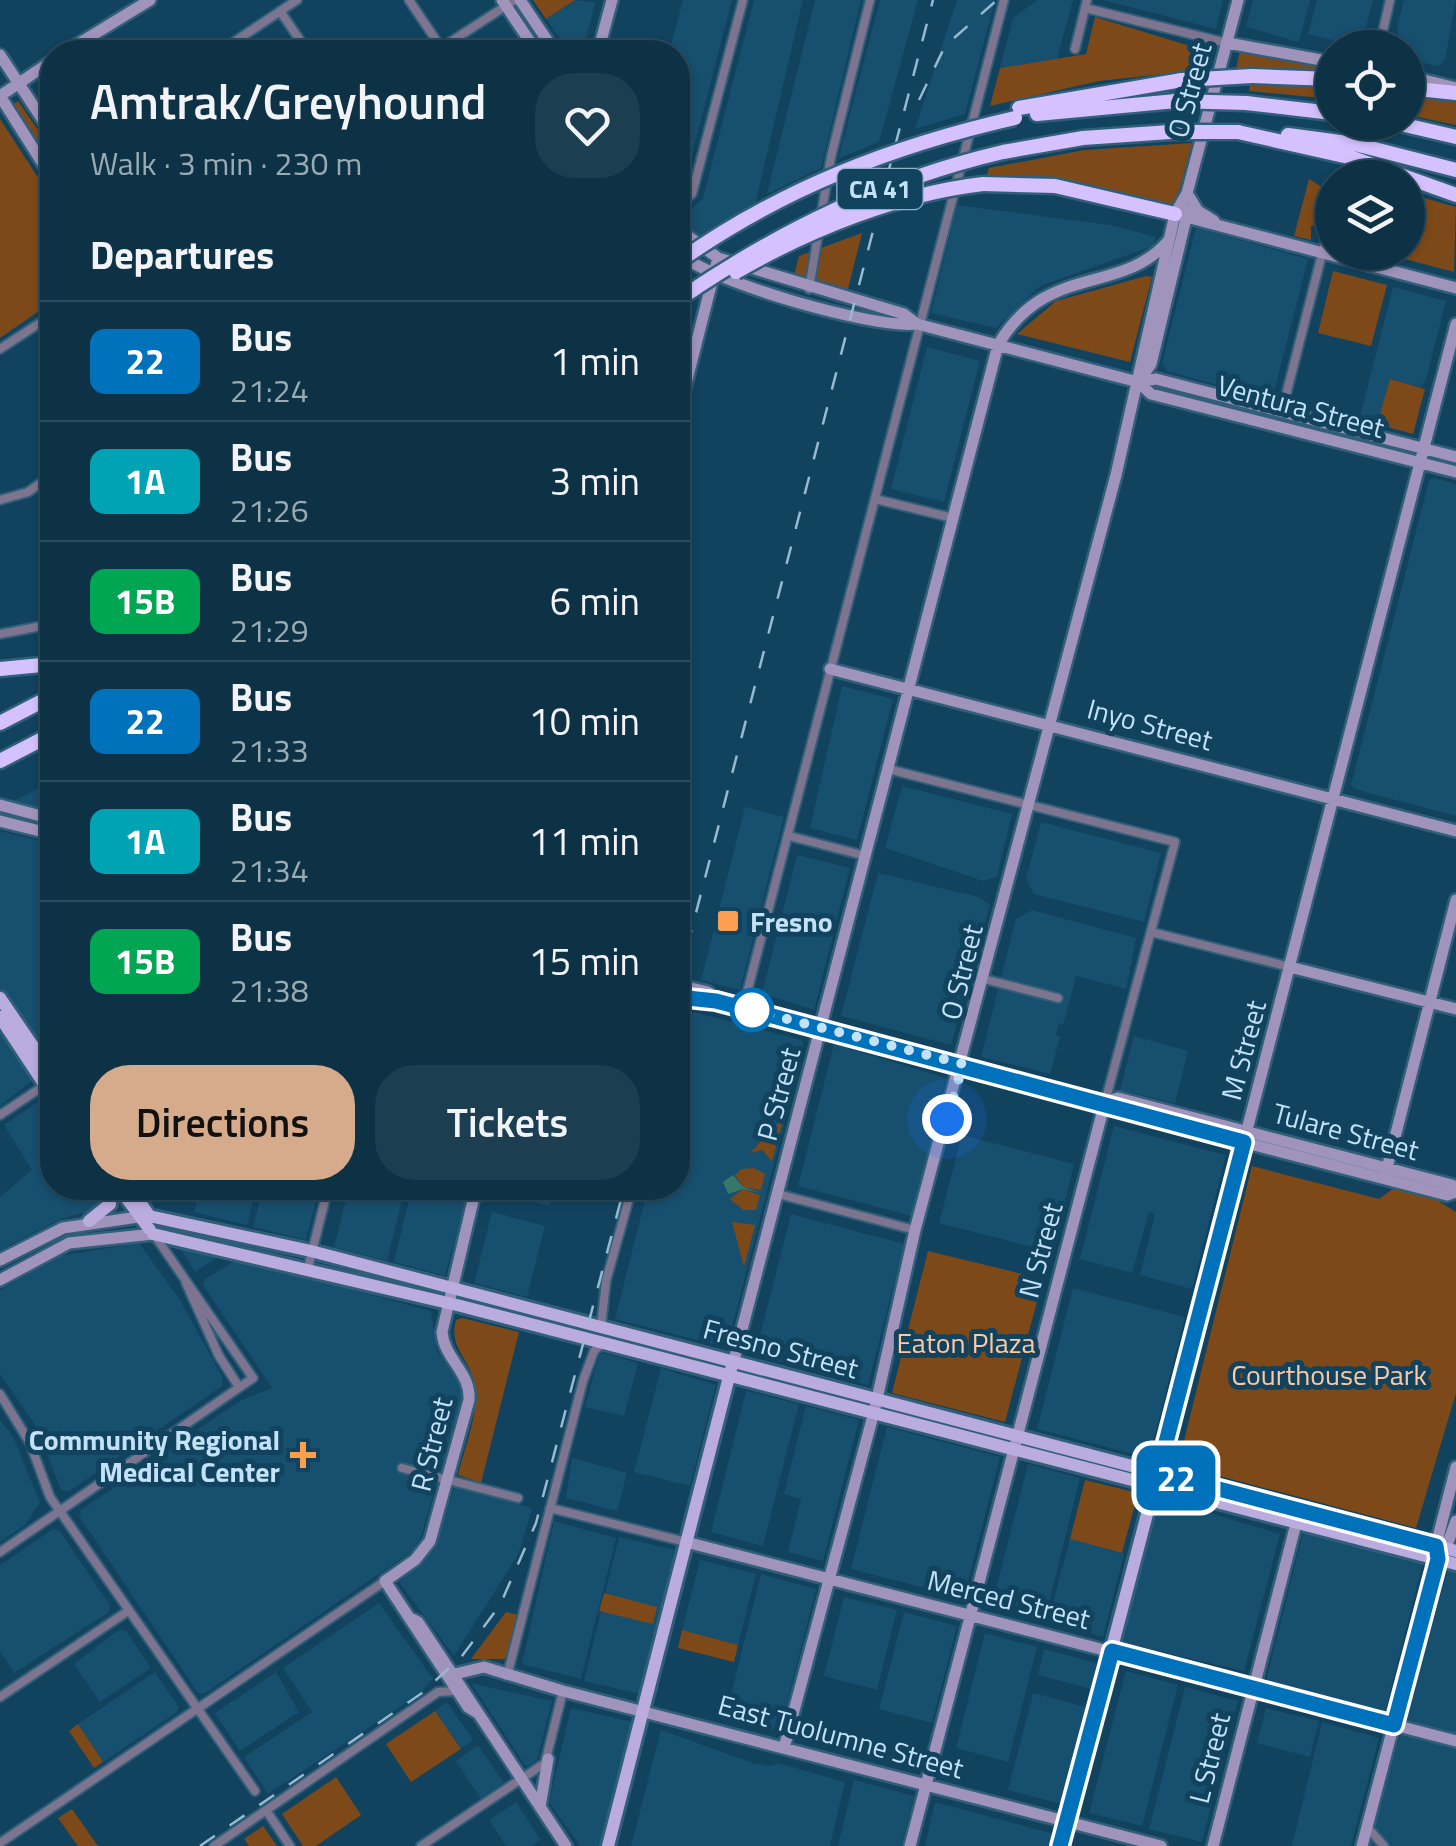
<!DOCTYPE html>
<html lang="en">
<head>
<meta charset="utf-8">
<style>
  :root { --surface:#0d3246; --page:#1b3e51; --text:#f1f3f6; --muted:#9aaab3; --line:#2d4d5f; --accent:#d6ab8b }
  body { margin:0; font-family:"Titillium Web",sans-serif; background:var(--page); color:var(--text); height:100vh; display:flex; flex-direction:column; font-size:38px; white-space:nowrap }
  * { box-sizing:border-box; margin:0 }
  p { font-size:32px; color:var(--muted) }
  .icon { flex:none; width:55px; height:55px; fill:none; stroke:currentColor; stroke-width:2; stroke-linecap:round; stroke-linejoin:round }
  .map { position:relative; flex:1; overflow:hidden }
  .drawer { position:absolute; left:40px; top:40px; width:650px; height:1160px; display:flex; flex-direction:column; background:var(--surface); border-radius:40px; box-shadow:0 2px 8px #0004,0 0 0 2px var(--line) }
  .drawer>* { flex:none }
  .badge { padding:0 20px; border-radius:15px; font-size:35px; line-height:65px }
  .fabs { position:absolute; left:1315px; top:30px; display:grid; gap:20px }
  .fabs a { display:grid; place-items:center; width:110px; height:110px; border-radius:50%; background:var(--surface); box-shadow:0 2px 8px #0004,0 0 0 2px var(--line); font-size:50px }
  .you { position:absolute; width:50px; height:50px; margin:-25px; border:8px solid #fff; border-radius:50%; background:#1a73e8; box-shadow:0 0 0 15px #1a73e833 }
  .map>.badge { position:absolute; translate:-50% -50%; box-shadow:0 0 0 5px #fff }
  h2 { padding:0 50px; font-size:38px; line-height:90px }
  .round { display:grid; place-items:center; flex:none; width:105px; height:105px; border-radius:40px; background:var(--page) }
  .headline { display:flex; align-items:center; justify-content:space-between; height:170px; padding:0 50px }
  h1 { font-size:48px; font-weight:600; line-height:75px }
  .primary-button { display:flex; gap:20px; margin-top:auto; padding:20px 50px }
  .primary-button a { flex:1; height:115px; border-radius:40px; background:var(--accent); color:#111; font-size:40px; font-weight:600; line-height:115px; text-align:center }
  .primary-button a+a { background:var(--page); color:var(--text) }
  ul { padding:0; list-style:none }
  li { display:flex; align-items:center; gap:30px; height:120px; padding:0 50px; border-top:2px solid var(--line) }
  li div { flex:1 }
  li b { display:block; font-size:38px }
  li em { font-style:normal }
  li .badge { min-width:110px; font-weight:700; text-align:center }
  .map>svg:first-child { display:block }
  .built { fill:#174f6f }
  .green { fill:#7e4918 }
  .water { fill:#387669 }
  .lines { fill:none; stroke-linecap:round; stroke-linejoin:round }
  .street-casing { stroke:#315f7a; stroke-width:12 }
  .secondary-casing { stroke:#315f7a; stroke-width:16 }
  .primary-casing { stroke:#315f7a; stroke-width:18 }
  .highway-casing { stroke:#315f7a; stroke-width:19 }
  .street { stroke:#7d758f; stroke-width:8 }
  .secondary { stroke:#a094bc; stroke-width:11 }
  .primary { stroke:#bbacdf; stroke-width:12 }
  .highway { stroke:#d4c1fe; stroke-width:14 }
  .rail { stroke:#97bad1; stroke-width:2.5; stroke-dasharray:18 18; stroke-linecap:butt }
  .highway-bridge-casing { stroke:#315f7a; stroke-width:19; stroke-linecap:butt }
  .highway-bridge { stroke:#d4c1fe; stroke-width:14 }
  .line-casing { stroke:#fff; stroke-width:22 }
  .line { stroke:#0072bc; stroke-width:15 }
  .walk { stroke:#c3e2f7; stroke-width:10; stroke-dasharray:0 18 }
  .poi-dot { fill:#fb9e50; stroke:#11425e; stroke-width:4 }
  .stop-dot { fill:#fff; stroke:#0072bc; stroke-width:5 }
  .labels { text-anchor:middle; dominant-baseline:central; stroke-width:10; stroke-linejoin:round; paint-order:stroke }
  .shield { fill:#11425e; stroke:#8eb2c9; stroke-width:2.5 }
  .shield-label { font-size:25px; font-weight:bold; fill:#c3e2f7 }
  .street-label { font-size:28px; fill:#c3e2f7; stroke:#11425e }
  .poi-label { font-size:28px; font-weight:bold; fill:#c3e2f7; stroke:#11425e; text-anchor:start }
  .park-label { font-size:28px; fill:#fec9a2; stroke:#11425e }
</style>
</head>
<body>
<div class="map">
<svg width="1456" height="1846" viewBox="0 0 1456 1846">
  <rect width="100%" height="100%" fill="#11425e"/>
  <path class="built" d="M 575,0 L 595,3 L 583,52 L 569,52 L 546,19 Z
    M 683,0 L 732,0 L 684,185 L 678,189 L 678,52 L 669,52 Z
    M 754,0 L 803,0 L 755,205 L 695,239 L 679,221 L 703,198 Z
    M 815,0 L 861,0 L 821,168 L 767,194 Z
    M 880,0 L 918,0 L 879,142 L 838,159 Z
    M 957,0 L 995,0 L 965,114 L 915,129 Z
    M 1038,0 L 1073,0 L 1057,59 L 1000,68 L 1013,18 Z
    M 1103,0 L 1223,0 L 1216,29 Z
    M 1253,0 L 1310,0 L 1299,42 L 1246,27 Z
    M 1317,0 L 1373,0 L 1361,47 L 1308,34 Z
    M 1404,0 L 1456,0 L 1445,60 L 1439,66 L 1408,60 L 1408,48 L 1400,47 L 1397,27 Z
    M 957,205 L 1110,225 L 1156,237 L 1153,246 L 1040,286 L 996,328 L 931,313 Z
    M 1196,228 L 1308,259 L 1272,400 L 1167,371 L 1162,363 Z
    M 1393,287 L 1446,301 L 1426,379 L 1421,387 L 1390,379 L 1379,421 L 1360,416 Z
    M 927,347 L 980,361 L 944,502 L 891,489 Z
    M 1434,478 L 1456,484 L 1456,816 L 1354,789 L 1351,785 L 1429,481 Z
    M 678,644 L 693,648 L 678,709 Z
    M 842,686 L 893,699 L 857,840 L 810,828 Z
    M 52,781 L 52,813 L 7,804 L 34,791 Z
    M 902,786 L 1012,814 L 997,877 L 983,881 L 885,848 Z
    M 745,807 L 784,817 L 740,990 L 701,980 Z
    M 1041,822 L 1161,853 L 1144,922 L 1034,894 L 1026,879 Z
    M 0,831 L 52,844 L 52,1042 L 48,1045 L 36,1041 L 0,987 Z
    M 797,855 L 850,868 L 814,1010 L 762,993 Z
    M 878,873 L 979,897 L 990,905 L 951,1045 L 841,1016 Z
    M 1032,910 L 1136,938 L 1126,989 L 1076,976 L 1064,1023 L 1058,1025 L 1056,1035 L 1060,1037 L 1050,1074 L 981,1057 L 1016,919 Z
    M 693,1012 L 802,1040 L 804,1046 L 728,1344 L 724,1347 L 615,1319 L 648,1188 L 678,1188 L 678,1072 Z
    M 0,1030 L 33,1080 L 0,1106 Z
    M 1134,1036 L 1188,1051 L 1175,1103 L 1120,1090 Z
    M 834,1044 L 946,1078 L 911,1216 L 798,1186 Z
    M 42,1099 L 52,1109 L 52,1188 L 101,1188 L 107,1197 L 99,1209 L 60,1219 L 0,1250 L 0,1197 L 32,1170 L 4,1125 Z
    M 1114,1126 L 1226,1155 L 1192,1289 L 1140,1275 L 1155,1214 L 1149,1212 L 1132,1273 L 1080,1259 Z
    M 962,1135 L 1074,1164 L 1052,1252 L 939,1223 Z
    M 200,1188 L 256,1188 L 247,1225 L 194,1212 Z
    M 263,1188 L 319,1188 L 306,1240 L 253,1227 Z
    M 349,1188 L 405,1188 L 387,1261 L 334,1247 Z
    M 412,1188 L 469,1188 L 445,1276 L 394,1262 Z
    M 498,1188 L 554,1188 L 550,1206 L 497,1193 Z
    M 492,1212 L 545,1226 L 527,1297 L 474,1283 Z
    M 791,1214 L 904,1244 L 868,1385 L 755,1355 Z
    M 139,1243 L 180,1300 L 223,1378 L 222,1386 L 68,1492 L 61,1490 L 37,1428 L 0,1374 L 0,1290 L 60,1256 Z
    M 182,1245 L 221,1255 L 195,1272 L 181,1250 Z
    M 238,1259 L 431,1311 L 437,1351 L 458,1382 L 462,1397 L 421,1537 L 411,1552 L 204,1694 L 198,1693 L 79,1516 L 81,1510 L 241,1400 L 272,1388 L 203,1285 L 205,1279 Z
    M 1073,1288 L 1185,1317 L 1149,1458 L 1037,1429 Z
    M 603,1353 L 638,1363 L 624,1416 L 585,1407 L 599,1355 Z
    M 661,1368 L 716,1385 L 690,1486 L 634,1472 Z
    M 746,1391 L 799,1404 L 763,1546 L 711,1532 Z
    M 806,1406 L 859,1420 L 823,1561 L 788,1552 L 801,1499 L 784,1494 Z
    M 0,1420 L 13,1436 L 40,1503 L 24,1526 L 0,1542 Z
    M 887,1427 L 1000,1457 L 964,1598 L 851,1569 Z
    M 572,1458 L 627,1473 L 617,1511 L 566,1498 Z
    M 1028,1464 L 1080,1478 L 1045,1619 L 992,1605 Z
    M 455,1486 L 532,1508 L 519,1553 L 454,1656 L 399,1582 L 433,1551 Z
    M 1159,1498 L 1280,1534 L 1244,1671 L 1122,1643 Z
    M 554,1521 L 616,1538 L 581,1679 L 522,1664 Z
    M 53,1529 L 59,1530 L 110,1605 L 109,1612 L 14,1673 L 0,1651 L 0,1565 Z
    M 1303,1532 L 1423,1563 L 1385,1712 L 1266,1681 Z
    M 619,1537 L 676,1550 L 640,1694 L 584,1681 Z
    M 1070,1539 L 1124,1554 L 1103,1637 L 1048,1621 Z
    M 1456,1542 L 1456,1846 L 1368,1846 Z
    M 700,1560 L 756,1574 L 738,1645 L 682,1630 Z
    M 761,1574 L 816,1589 L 780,1731 L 725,1719 Z
    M 844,1597 L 897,1610 L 877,1690 L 824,1676 Z
    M 379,1603 L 433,1679 L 421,1693 L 268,1794 L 244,1757 L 312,1712 L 283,1668 Z
    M 904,1612 L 957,1626 L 932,1723 L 879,1709 Z
    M 119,1630 L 126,1631 L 151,1668 L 100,1702 L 74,1664 Z
    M 985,1633 L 1037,1647 L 1008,1762 L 956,1748 Z
    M 1044,1649 L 1097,1663 L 1091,1689 L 1038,1675 Z
    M 1126,1671 L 1178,1685 L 1142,1826 L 1089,1813 Z
    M 155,1672 L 179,1707 L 177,1712 L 103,1762 L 78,1724 Z
    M 276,1672 L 299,1712 L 240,1751 L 215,1713 Z
    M 471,1683 L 552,1701 L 537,1760 L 526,1767 Z
    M 1185,1687 L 1238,1701 L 1202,1842 L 1149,1829 Z
    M 1033,1693 L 1086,1707 L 1061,1804 L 1008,1790 Z
    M 447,1702 L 473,1740 L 461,1749 L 435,1711 Z
    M 571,1708 L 633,1722 L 599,1846 L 580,1846 L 549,1802 Z
    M 1266,1708 L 1319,1721 L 1310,1757 L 1257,1743 Z
    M 1322,1722 L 1379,1738 L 1351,1846 L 1292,1846 Z
    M 661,1730 L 753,1763 L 771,1766 L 778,1763 L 845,1782 L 830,1846 L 631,1846 Z
    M 478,1745 L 504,1783 L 481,1799 L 456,1761 Z
    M 854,1780 L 914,1796 L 901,1846 L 838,1846 Z
    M 516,1802 L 541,1840 L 532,1846 L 506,1846 L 489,1820 Z
    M 935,1802 L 1054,1834 L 1051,1846 L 925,1846 Z"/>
  <path class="green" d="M 533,0 L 575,0 L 546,19 Z
    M 1095,17 L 1213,53 L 1209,69 L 1099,81 L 990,106 L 1000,68 L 1086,54 Z
    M 1240,50 L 1332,69 L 1332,73 L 1236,69 Z
    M 1250,83 L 1332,85 L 1332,99 L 1249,91 Z
    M 1408,93 L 1456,98 L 1456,125 L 1408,115 Z
    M 18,101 L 51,149 L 45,156 L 12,105 Z
    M 0,119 L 52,199 L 52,302 L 0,338 Z
    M 1192,143 L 1175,206 L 1075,181 L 986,178 L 989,168 L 1084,150 Z
    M 1309,179 L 1330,192 L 1322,224 L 1311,226 L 1311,240 L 1294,236 Z
    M 1417,196 L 1456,207 L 1454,272 L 1401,258 L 1408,252 Z
    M 862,233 L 848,289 L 794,275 L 799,256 Z
    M 1333,271 L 1387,285 L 1371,346 L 1318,333 Z
    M 1146,276 L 1152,277 L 1130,362 L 1017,334 L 1056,301 Z
    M 1390,379 L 1425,389 L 1413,434 L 1377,424 Z
    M 784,1117 L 772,1161 L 762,1150 L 750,1153 Z
    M 1252,1166 L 1379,1199 L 1394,1188 L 1435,1199 L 1456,1212 L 1456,1393 L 1416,1528 L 1178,1465 Z
    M 741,1169 L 754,1168 L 765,1174 L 761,1190 L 743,1187 L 735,1175 Z
    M 743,1189 L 760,1195 L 756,1210 L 743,1210 L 730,1199 Z
    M 732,1222 L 755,1225 L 744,1267 Z
    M 928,1251 L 1043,1279 L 1005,1422 L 892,1393 Z
    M 462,1318 L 519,1332 L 481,1483 L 458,1475 C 464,1449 479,1414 475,1387 C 472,1360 448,1349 456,1320 Z
    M 1085,1480 L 1138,1493 L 1122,1553 L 1070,1539 Z
    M 604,1593 L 657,1607 L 653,1624 L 599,1611 Z
    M 506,1612 L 519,1615 L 505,1659 L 471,1659 Z
    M 682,1630 L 738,1645 L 734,1662 L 678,1648 Z
    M 435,1711 L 461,1749 L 411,1782 L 386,1744 Z
    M 78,1724 L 103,1762 L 94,1768 L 69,1731 Z
    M 336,1777 L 361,1815 L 316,1846 L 303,1846 L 282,1814 Z
    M 72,1809 L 98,1846 L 78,1846 L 58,1818 Z
    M 263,1826 L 277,1846 L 249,1846 L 244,1839 Z"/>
  <path class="water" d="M 733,1175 L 743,1187 L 762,1193 L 743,1189 L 728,1194 L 723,1182 Z"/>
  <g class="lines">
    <g class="street-casing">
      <path id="street" d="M 409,0 L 442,49
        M 1085,8 L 1227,43
        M 280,11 L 308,52
        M 441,48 L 515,0
        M 1379,48 L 1390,0
        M 1075,49 L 1087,0
        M 219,52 L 297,0
        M 678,204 L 692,194 L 743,0
        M 821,216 L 831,157 L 870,0
        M 809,289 L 819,229
        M 0,349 L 52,315
        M 1282,411 L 1332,215
        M 875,499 L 953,518
        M 0,500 L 28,492 L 52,475
        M 0,634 L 52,624
        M 888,769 L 1175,842 L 1105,1102
        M 789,836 L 866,856
        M 1151,932 L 1290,967
        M 984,979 L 1058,998
        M 743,1008 L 1004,0
        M 0,1115 L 45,1085
        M 778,1194 L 915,1230
        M 308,1268 L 328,1188
        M 186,1283 L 219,1356 L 239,1387
        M 601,1327 L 606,1281 L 632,1188
        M 0,1394 L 30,1443 L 50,1497 L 255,1791
        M 402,1468 L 518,1498
        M 550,1508 L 686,1542
        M 0,1552 L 253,1378 L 155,1236
        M 507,1676 L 583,1381 L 594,1351 L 604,1342
        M 0,1697 L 128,1611
        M 266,1810 L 290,1846
        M 1367,1827 L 1384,1846
        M 0,1843 L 385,1581
        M 214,1846 L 438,1692 L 456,1691
        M 421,1846 L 545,1763 L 563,1691"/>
    </g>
    <g class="secondary-casing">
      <path id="secondary" d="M 502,0 L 537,52
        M 520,0 L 555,52
        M 1228,43 L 1332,62
        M 65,52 L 150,0
        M 598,52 L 612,0
        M 0,55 L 52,134
        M 1408,76 L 1456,88
        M 0,96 L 52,178
        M 0,96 L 52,61
        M 1187,193 L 1198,211 L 1214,221
        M 1175,214 L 1456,288
        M 678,229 L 718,258 L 904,314 L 917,324
        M 678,253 C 711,282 873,329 917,324 L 1138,382 L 1156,379 L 1456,457
        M 1138,382 L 1151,394 L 1456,472
        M 1138,382 L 1151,364 L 1188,210
        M 678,415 L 718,258
        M 830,669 L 1456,831
        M 0,805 L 52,819
        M 0,821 L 52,834
        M 1290,967 L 1456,1009
        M 678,985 L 708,992 L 716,1001
        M 678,997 L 703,1003 L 716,1001 L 1105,1102 L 1115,1109 L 1447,1195 L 1456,1192
        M 1105,1102 L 1118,1098 L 1452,1185 L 1456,1190
        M 1386,1172 L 1456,900
        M 476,1188 L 442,1332 C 444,1359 471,1372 469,1400 L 430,1541 L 415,1560 L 385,1581 L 468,1707 L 476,1712
        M 0,1260 L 63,1228 L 145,1216
        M 0,1280 L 69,1243 L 153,1234
        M 734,1360 L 998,345 C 1046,262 1121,296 1168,241
        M 1158,1473 L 1456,324
        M 686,1542 L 1456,1741
        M 1444,1553 L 1456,1521
        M 410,1618 L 418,1622 L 566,1846
        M 455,1674 L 484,1667 L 563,1691 L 1161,1846
        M 784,1748 L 874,1412 L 915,1230 L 1116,475 L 1175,214 L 1187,193 L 1238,0
        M 540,1807 L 548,1759
        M 910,1846 L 1105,1102
        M 1213,1846 L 1298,1516
        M 1362,1846 L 1437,1559 L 1436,1545 L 1456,1467"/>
    </g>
    <g class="primary-casing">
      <path id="primary" d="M 0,998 L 52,1074
        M 0,1017 L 52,1096
        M 119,1188 L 150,1230
        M 130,1188 L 148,1214
        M 149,1216 L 311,1251 L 1456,1551
        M 89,1221 L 110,1204 L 106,1188
        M 153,1234 L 461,1306 L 1456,1564
        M 608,1846 L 731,1369
        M 1060,1846 L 1157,1476"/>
    </g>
    <g class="highway-casing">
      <path id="highway" d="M 1252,76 L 1332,79
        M 1408,88 L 1456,93
        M 1246,103 L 1332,113
        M 1019,108 L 1182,80
        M 1037,114 L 1176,101
        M 1392,122 L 1456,137
        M 1238,132 L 1353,158 L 1456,195
        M 1288,135 L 1355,144 L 1456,170
        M 1003,152 L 1083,138 L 1170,132
        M 983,184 L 1055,186 L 1175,214
        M 0,669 L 52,664
        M 0,723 L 52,696
        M 0,761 L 52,734"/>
    </g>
    <use href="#street" class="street"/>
    <use href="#secondary" class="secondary"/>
    <use href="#primary" class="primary"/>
    <use href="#highway" class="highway"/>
    <path class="rail" d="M 919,100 L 945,46 L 997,0
      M 678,982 L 933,0
      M 200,1846 L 422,1693 L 462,1656 L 500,1605 L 536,1523 L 624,1188"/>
    <g class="highway-bridge-casing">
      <path id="highway-bridge" d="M 1182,80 L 1252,76
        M 1176,101 L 1246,103
        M 1170,132 L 1238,132
        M 678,262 C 781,189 892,146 1015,118
        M 736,272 C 810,229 898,194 983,184
        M 678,300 C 779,231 883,180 1003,152"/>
    </g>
    <use href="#highway-bridge" class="highway-bridge"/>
  </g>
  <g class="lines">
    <g class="line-casing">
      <path id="line" d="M 678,997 L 716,1001 L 1244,1142 L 1158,1473 L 1436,1546 L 1438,1559 L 1394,1725 L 1112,1651 L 1060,1846"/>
    </g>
    <use href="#line" class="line"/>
    <path class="walk" d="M 752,1010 L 963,1064 L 947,1119"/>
  </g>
  <g class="poi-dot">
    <rect x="716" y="909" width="24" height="24" rx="5"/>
    <path d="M298 1440h10v10h10v10h-10v10h-10v-10h-10v-10h10z"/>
  </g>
  <circle class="stop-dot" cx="752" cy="1010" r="20"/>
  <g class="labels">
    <rect class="shield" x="837.5" y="169" width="85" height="40" rx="8"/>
    <g class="shield-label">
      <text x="880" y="189">CA 41</text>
    </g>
    <g class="street-label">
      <text transform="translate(1189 90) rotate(-75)">O Street</text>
      <text transform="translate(1301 406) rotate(15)">Ventura Street</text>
      <text transform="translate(1150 724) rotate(15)">Inyo Street</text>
      <text transform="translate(961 972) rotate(-76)">O Street</text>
      <text transform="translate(1243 1050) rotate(-75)">M Street</text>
      <text transform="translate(778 1094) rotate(-75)">P Street</text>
      <text transform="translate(1346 1131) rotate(15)">Tulare Street</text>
      <text transform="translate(1040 1250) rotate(-75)">N Street</text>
      <text transform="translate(781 1348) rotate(15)">Fresno Street</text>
      <text transform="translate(431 1444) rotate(-76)">R Street</text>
      <text transform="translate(1009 1599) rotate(14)">Merced Street</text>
      <text transform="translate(841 1736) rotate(15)">East Tuolumne Street</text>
      <text transform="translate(1209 1758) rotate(-76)">L Street</text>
    </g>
    <g class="poi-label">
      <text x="750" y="921">Fresno</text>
      <text x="280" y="1439" text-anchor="end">Community Regional<tspan x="280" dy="32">Medical Center</tspan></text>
    </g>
    <g class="park-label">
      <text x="966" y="1342">Eaton Plaza</text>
      <text x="1329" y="1374">Courthouse Park</text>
    </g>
  </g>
</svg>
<div class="fabs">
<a><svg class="icon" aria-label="locate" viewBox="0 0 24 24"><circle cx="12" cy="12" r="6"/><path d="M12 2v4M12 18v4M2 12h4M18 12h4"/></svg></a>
<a><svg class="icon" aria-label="layers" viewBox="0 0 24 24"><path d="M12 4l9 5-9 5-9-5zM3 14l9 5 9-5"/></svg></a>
</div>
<div class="you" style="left:947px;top:1119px"></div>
<b class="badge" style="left:1176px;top:1478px;background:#0072bc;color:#fff">22</b>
<section class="drawer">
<div class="headline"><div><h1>Amtrak/Greyhound</h1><p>Walk · 3 min · 230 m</p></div><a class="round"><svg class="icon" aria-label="heart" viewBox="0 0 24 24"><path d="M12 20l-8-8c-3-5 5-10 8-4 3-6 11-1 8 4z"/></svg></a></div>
<h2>Departures</h2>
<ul>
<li><span class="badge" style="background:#0072bc;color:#fff">22</span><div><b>Bus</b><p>21:24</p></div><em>1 min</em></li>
<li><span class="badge" style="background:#00a3b4;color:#fff">1A</span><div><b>Bus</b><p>21:26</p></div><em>3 min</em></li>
<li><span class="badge" style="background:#00a651;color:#fff">15B</span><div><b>Bus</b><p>21:29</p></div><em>6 min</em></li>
<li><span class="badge" style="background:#0072bc;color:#fff">22</span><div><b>Bus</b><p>21:33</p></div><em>10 min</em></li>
<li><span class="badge" style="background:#00a3b4;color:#fff">1A</span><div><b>Bus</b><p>21:34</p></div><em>11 min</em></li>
<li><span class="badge" style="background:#00a651;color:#fff">15B</span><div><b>Bus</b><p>21:38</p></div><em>15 min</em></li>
</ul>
<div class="primary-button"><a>Directions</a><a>Tickets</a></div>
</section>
</div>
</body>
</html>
